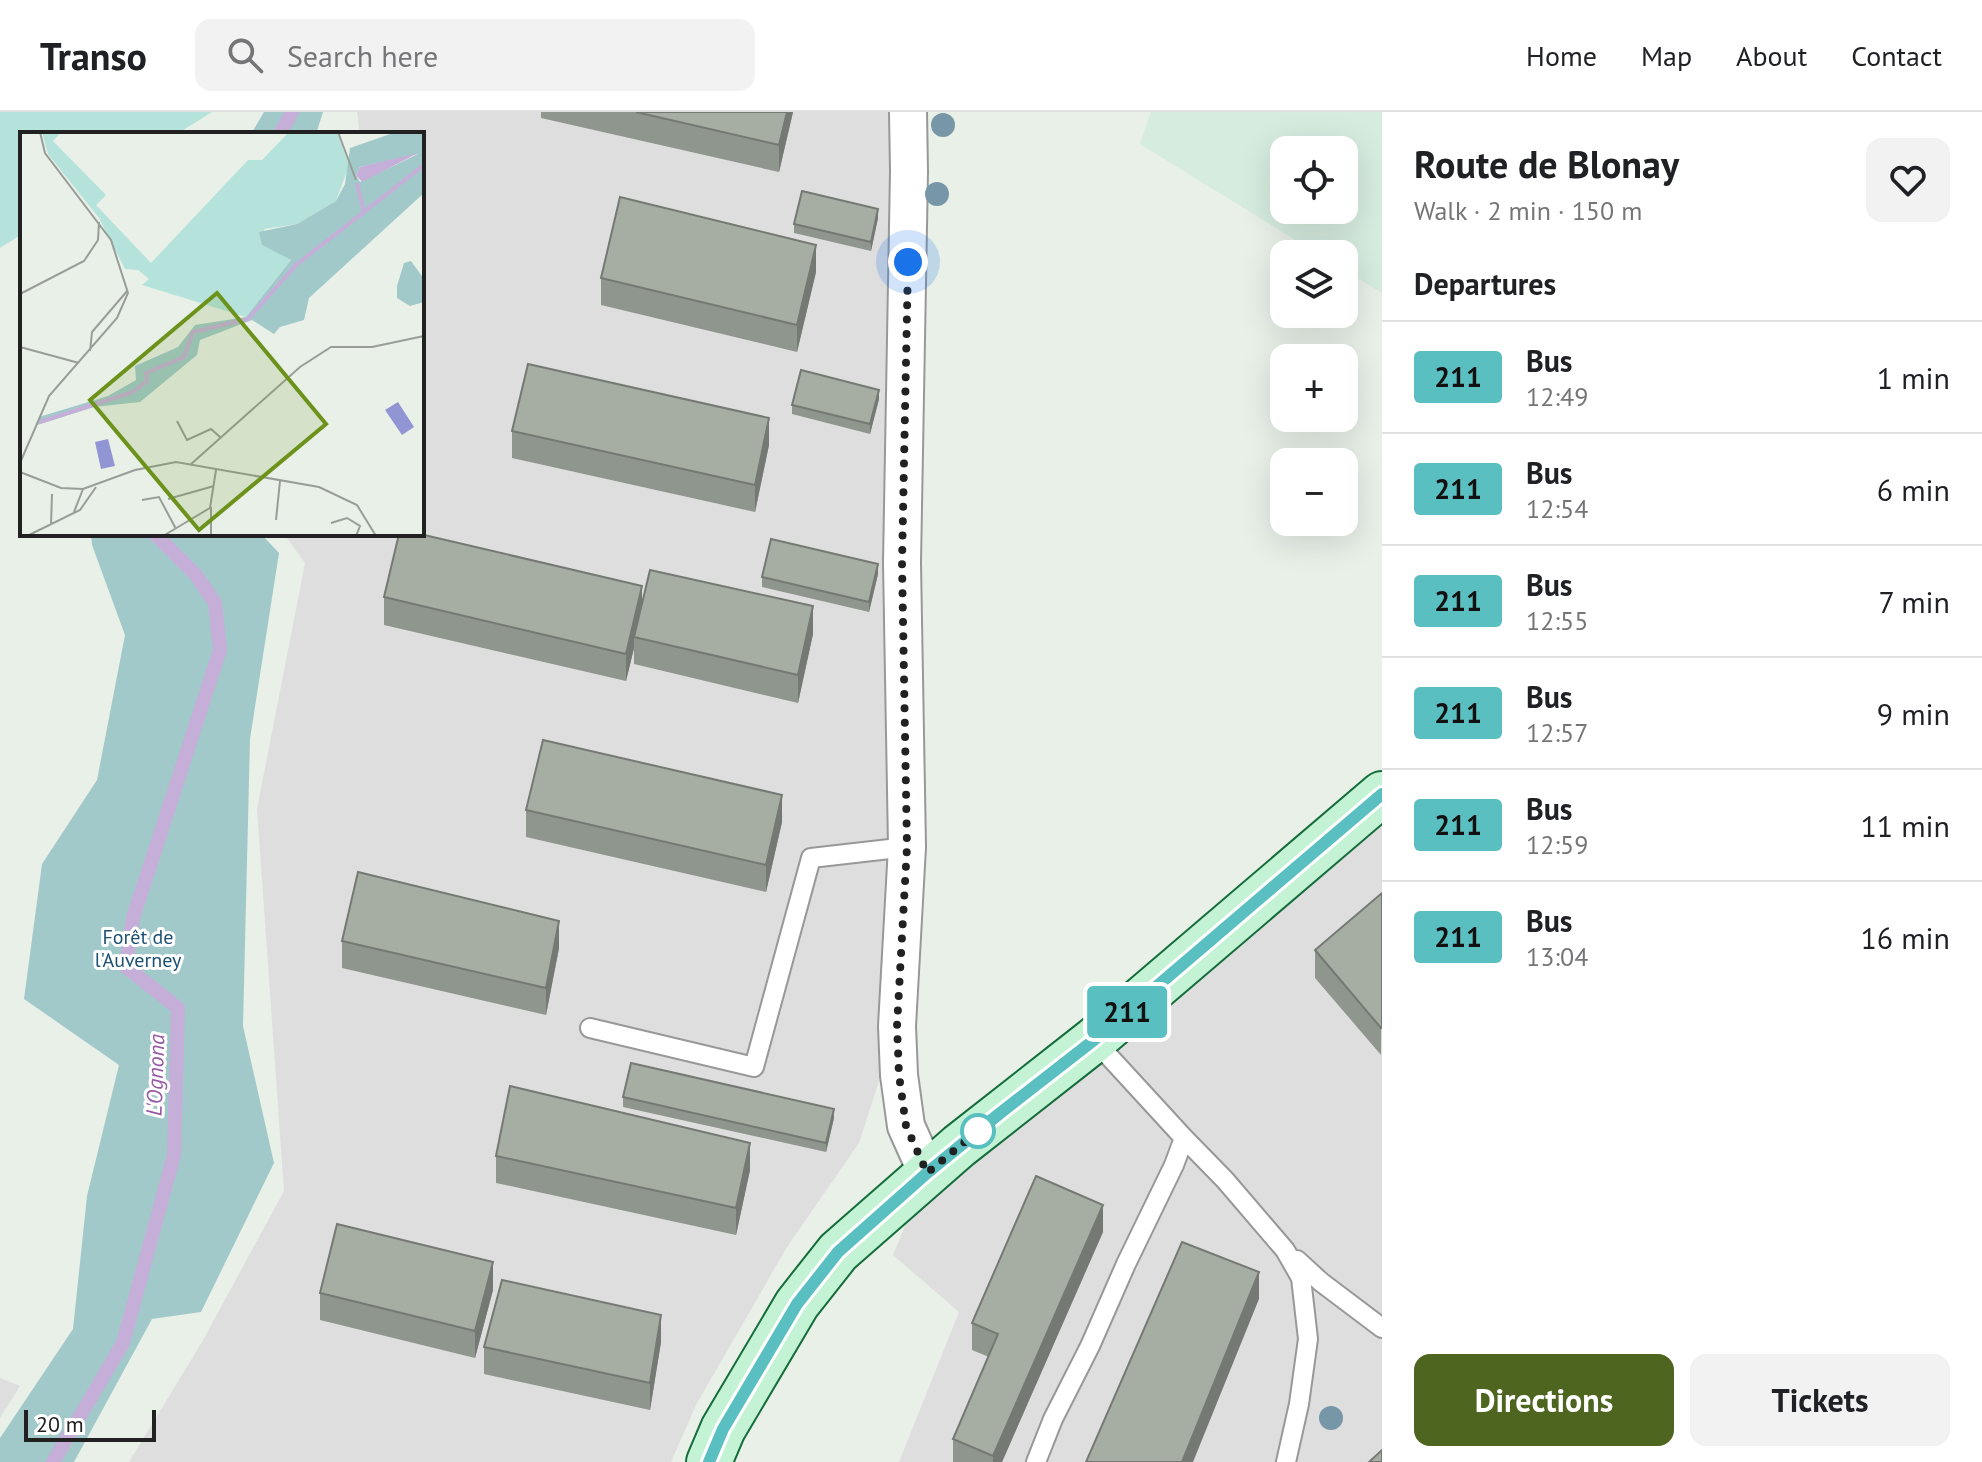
<!DOCTYPE html>
<html lang="en">
<head>
<meta charset="utf-8">
<style>
  :root { --surface:#fff; --page:#f2f2f2; --text:#202124; --muted:#757577; --line:#e0e0e0; --accent:#4d651f }
  body { margin:0; font-family:"PT Sans",sans-serif; background:var(--page); color:var(--text); height:100vh; display:flex; flex-direction:column; font-size:30px; white-space:nowrap }
  * { box-sizing:border-box; margin:0 }
  p { font-size:26px; color:var(--muted) }
  .icon { flex:none; width:44px; height:44px; fill:none; stroke:currentColor; stroke-width:2; stroke-linecap:round; stroke-linejoin:round }
  .map { position:relative; flex:1; overflow:hidden }
  .drawer { display:flex; flex-direction:column; background:var(--surface); width:600px }
  .drawer>* { flex:none }
  .badge { padding:0 16px; border-radius:6px; font-size:28px; line-height:52px }
  .buttons { position:absolute; left:1270px; top:24px; display:grid; gap:16px }
  .buttons a { display:grid; place-items:center; width:88px; height:88px; border-radius:16px; background:var(--surface); box-shadow:0 8px 32px #0002; font-size:40px }
  .scale { position:absolute; left:24px; bottom:20px; width:132px; box-sizing:border-box; padding-left:8px; border:4px solid #212121; border-top:0; font-size:22px; line-height:28px; white-space:nowrap; color:#212121; -webkit-text-stroke:6px #fff; paint-order:stroke }
  .you { position:absolute; width:40px; height:40px; margin:-20px; border:6px solid #fff; border-radius:50%; background:#1a73e8; box-shadow:0 0 0 12px #1a73e833 }
  .map>.badge { position:absolute; translate:-50% -50%; box-shadow:0 0 0 4px #fff }
  h2 { padding:0 32px; font-size:30px; line-height:72px }
  .round { display:grid; place-items:center; flex:none; width:84px; height:84px; border-radius:16px; background:var(--page) }
  .head { display:flex; align-items:center; justify-content:space-between; height:136px; padding:0 32px }
  h1 { font-size:38px; font-weight:800; line-height:60px }
  .button { display:flex; gap:16px; margin-top:auto; padding:16px 32px }
  .button a { flex:1; height:92px; border-radius:16px; background:var(--accent); color:#fff; font-size:32px; font-weight:800; line-height:92px; text-align:center }
  .button a+a { background:var(--page); color:var(--text) }
  ul { padding:0; list-style:none }
  li { display:flex; align-items:center; gap:24px; height:112px; padding:0 32px; border-top:2px solid var(--line) }
  li div { flex:1 }
  li b { display:block; font-size:30px }
  li em { font-style:normal }
  li .badge { min-width:88px; font-weight:700; text-align:center }
  header { display:flex; align-items:center; gap:48px; box-sizing:border-box; height:112px; padding:0 40px; background:var(--surface); border-bottom:2px solid var(--line) }
  header strong { font-size:38px }
  nav { display:flex; gap:44px; margin-inline-start:auto; font-size:28px }
  .search { width:560px; height:72px; background:var(--page); display:flex; align-items:center; gap:20px; box-sizing:border-box; padding:0 28px; border-radius:16px; color:var(--muted); font-size:30px }
  main { display:flex; flex:1; min-height:0 }
  .map>svg:first-child { display:block }
  .residential { fill:#dedede }
  .farmland { fill:#d6ecdf; fill-rule:evenodd }
  .grass { fill:#b5e3db }
  .forest { fill:#a2c9ca }
  .lines { fill:none; stroke-linecap:round; stroke-linejoin:round }
  .stream { stroke:#c5aed8; stroke-width:14 }
  .lane-casing { stroke:#989898; stroke-width:22 }
  .street-casing { stroke:#989898; stroke-width:40 }
  .secondary-casing { stroke:#136c39; stroke-width:48 }
  .lane { stroke:#fff; stroke-width:18 }
  .street { stroke:#fff; stroke-width:36 }
  .secondary { stroke:#c4f2d5; stroke-width:44 }
  .tree { fill:#7797a8 }
  .wall { fill:#8f968d }
  .shaded-wall { fill:#747a73 }
  .building { fill:#a6aea4; stroke:#747a73; stroke-width:2 }
  .line-casing { stroke:#fff; stroke-width:18 }
  .line { stroke:#5abfc0; stroke-width:12 }
  .walk { stroke:#212121; stroke-width:8; stroke-dasharray:0 14.4 }
  .stop-dot { fill:#fff; stroke:#5abfc0; stroke-width:4 }
  .labels { text-anchor:middle; dominant-baseline:central; stroke-width:6; stroke-linejoin:round; paint-order:stroke }
  .park-label { font-size:20px; fill:#1a4f73; stroke:#fff }
  .water-label { font-size:22px; font-style:italic; fill:#9758a5; stroke:#fff }
  .inset-river { fill:none; stroke:#c5aed8; stroke-width:4 }
  .inset-road { fill:none; stroke:#989d98; stroke-width:2 }
  .view { fill:#6c921b; fill-opacity:0.15; stroke:#6c921b; stroke-width:4 }
  .inset-edge { fill:none; stroke:#212121; stroke-width:4 }
</style>
</head>
<body>
<header>
<strong>Transo</strong>
<div class="search"><svg class="icon" aria-label="search" viewBox="0 0 24 24"><circle cx="10" cy="10" r="6"/><path d="M15 15l6 6"/></svg>Search here</div>
<nav><a>Home</a><a>Map</a><a>About</a><a>Contact</a></nav>
</header>
<main>
<div class="map">
<svg width="1382" height="1350" viewBox="0 0 1382 1350">
  <rect width="100%" height="100%" fill="#e8f0e8"/>
  <path class="residential" d="M 357,0 L 908,0 L 897,914 L 859,1031 L 787,1135 L 696,1293 L 671,1350 L 129,1350 L 202,1230 L 284,1079 L 257,697 L 305,451 L 284,422 L 422,422 L 422,22 L 356,22 L 359,16 Z
    M 1382,682 L 1382,1350 L 899,1350 L 959,1200 L 893,1143 L 927,1061 Z
    M 0,1266 L 20,1274 L 0,1306 Z"/>
  <path class="farmland" d="M 1151,0 L 1382,0 L 1382,181 L 1344,158 L 1344,142 L 1318,142 L 1140,32 ZM 1284,38 L 1344,38 L 1344,98 L 1284,98 Z"/>
  <path class="grass" d="M 0,0 L 212,0 L 177,22 L 22,22 L 22,122 L 0,136 Z"/>
  <path class="forest" d="M 264,0 L 323,0 L 316,22 L 251,22 Z
    M 91,422 L 261,422 L 279,441 L 250,627 L 243,914 L 274,1051 L 201,1200 L 152,1207 L 74,1350 L 0,1350 L 0,1326 L 73,1217 L 87,1084 L 119,953 L 24,887 L 42,752 L 97,668 L 125,523 L 92,433 Z"/>
  <g class="lines">
    <path class="stream" d="M 280,22 L 292,0
      M 53,1350 L 123,1231 L 174,1043 L 178,896 L 126,855 L 133,806 L 220,538 L 215,491 L 196,463 L 155,422"/>
    <g class="lane-casing">
      <path id="lane" d="M 590,916 L 754,955 L 811,746 L 907,735
        M 1094,928 L 1184,1026 L 1225,1068 L 1285,1138 L 1301,1166 L 1308,1227 L 1299,1292 L 1286,1350
        M 1297,1148 L 1321,1170 L 1382,1216
        M 1036,1350 L 1053,1307 L 1090,1234 L 1126,1152 L 1174,1053 L 1184,1026"/>
    </g>
    <g class="street-casing">
      <path id="street" d="M 908,0 L 909,59 L 902,451 L 907,735 L 897,914 L 899,963 L 906,1014 L 927,1061"/>
    </g>
    <g class="secondary-casing">
      <path id="secondary" d="M 709,1350 L 723,1317 L 797,1192 L 838,1140 L 959,1034 L 1094,928 L 1382,682"/>
    </g>
    <use href="#lane" class="lane"/>
    <use href="#street" class="street"/>
    <use href="#secondary" class="secondary"/>
  </g>
  <g class="tree">
    <circle cx="943" cy="13" r="12"/>
    <circle cx="937" cy="82" r="12"/>
    <circle cx="1331" cy="1306" r="12"/>
  </g>
  <path class="wall" d="M 541,0 L 793,0 L 779,60 L 541,6 Z
    M 878,106 L 871,139 L 794,121 L 794,112 Z
    M 816,160 L 797,240 L 601,193 L 601,166 Z
    M 879,287 L 870,322 L 792,302 L 792,293 Z
    M 512,319 L 769,333 L 755,400 L 512,346 Z
    M 878,462 L 869,500 L 762,475 L 762,465 Z
    M 384,485 L 642,491 L 813,522 L 798,591 L 634,552 L 634,536 L 626,569 L 384,513 Z
    M 526,698 L 782,710 L 766,780 L 526,725 Z
    M 1382,781 L 1381,943 L 1315,866 L 1315,838 Z
    M 342,829 L 559,836 L 546,903 L 342,856 Z
    M 623,985 L 834,1006 L 826,1040 L 623,995 Z
    M 496,1044 L 750,1058 L 736,1123 L 496,1071 Z
    M 1103,1120 L 1002,1350 L 953,1350 L 953,1327 L 989,1245 L 972,1238 L 972,1211 Z
    M 493,1178 L 475,1246 L 320,1208 L 320,1181 Z
    M 661,1230 L 650,1298 L 484,1262 L 484,1235 Z"/>
  <path class="shaded-wall" d="M 787,0 L 793,0 L 779,60 L 779,33 Z
    M 878,97 L 878,106 L 871,139 L 871,130 Z
    M 816,133 L 816,160 L 797,240 L 797,213 Z
    M 879,278 L 879,287 L 870,322 L 870,312 Z
    M 769,306 L 769,333 L 755,400 L 755,373 Z
    M 878,452 L 878,462 L 869,500 L 869,490 Z
    M 642,474 L 642,501 L 634,525 L 634,536 L 626,569 L 626,542 Z
    M 813,494 L 813,522 L 798,591 L 798,563 Z
    M 782,683 L 782,710 L 766,780 L 766,753 Z
    M 559,809 L 559,836 L 546,903 L 546,876 Z
    M 834,997 L 834,1006 L 826,1040 L 826,1031 Z
    M 750,1031 L 750,1058 L 736,1123 L 736,1096 Z
    M 1103,1093 L 1103,1120 L 1002,1350 L 993,1350 L 993,1344 Z
    M 493,1150 L 493,1178 L 475,1246 L 475,1219 Z
    M 1259,1160 L 1259,1187 L 1193,1350 L 1182,1350 Z
    M 661,1203 L 661,1230 L 650,1298 L 650,1271 Z"/>
  <path class="building" d="M 636,0 L 787,0 L 779,33 Z
    M 802,79 L 878,97 L 871,130 L 794,112 Z
    M 620,85 L 816,133 L 797,213 L 601,166 Z
    M 528,252 L 769,306 L 755,373 L 512,319 Z
    M 801,258 L 879,278 L 870,312 L 792,293 Z
    M 399,422 L 420,422 L 642,474 L 626,542 L 384,485 Z
    M 771,427 L 878,452 L 869,490 L 762,465 Z
    M 650,458 L 813,494 L 798,563 L 634,525 Z
    M 543,628 L 782,683 L 766,753 L 526,698 Z
    M 358,760 L 559,809 L 546,876 L 342,829 Z
    M 1382,781 L 1382,916 L 1381,916 L 1315,838 Z
    M 631,951 L 834,997 L 826,1031 L 623,985 Z
    M 510,974 L 750,1031 L 736,1096 L 496,1044 Z
    M 1036,1064 L 1103,1093 L 993,1344 L 953,1327 L 998,1222 L 972,1211 Z
    M 337,1112 L 493,1150 L 475,1219 L 320,1181 Z
    M 1182,1130 L 1259,1160 L 1182,1350 L 1086,1350 Z
    M 502,1168 L 661,1203 L 650,1271 L 484,1235 Z
    M 1382,1338 L 1382,1350 L 1369,1350 Z"/>
  <g class="lines">
    <g class="line-casing">
      <path id="line" d="M 709,1350 L 723,1317 L 797,1192 L 838,1140 L 927,1061 L 999,1002 L 1094,928 L 1382,682"/>
    </g>
    <use href="#line" class="line"/>
    <path class="walk" d="M 908,150 L 902,451 L 907,735 L 897,914 L 899,963 L 906,1014 L 927,1061 L 978,1019"/>
  </g>
  <circle class="stop-dot" cx="978" cy="1019" r="16"/>
  <g class="labels">
    <g class="park-label">
      <text x="138" y="825">Forêt de<tspan x="138" dy="23">l'Auverney</tspan></text>
    </g>
    <g class="water-label">
      <text transform="translate(155 963) rotate(-88)">L'Ognona</text>
    </g>
  </g>
  <g transform="translate(20 20)">
    <rect width="404" height="404" fill="#e8f0e8"/>
    <path d="M 22,0 L 41,0 L 33,9 L 86,63 L 76,73 L 131,131 L 228,28 L 242,28 L 269,0 L 317,0 L 329,33 L 316,69 L 277,92 L 244,97 L 245,114 L 271,128 L 226,185 L 122,153 L 129,147 L 118,138 L 105,137 L 79,86 L 28,22 Z" fill="#b5e3db"/>
    <path d="M 376,0 L 404,0 L 404,61 L 289,166 L 284,188 L 260,195 L 254,202 L 232,188 L 180,208 L 177,223 L 120,270 L 74,275 L 17,293 L 19,285 L 88,264 L 116,248 L 115,234 L 158,215 L 175,193 L 226,185 L 271,128 L 242,113 L 239,100 L 277,92 L 316,69 L 325,52 L 330,16 ZM 398,22 L 340,50 L 336,43 L 340,35 ZM 391,129 L 404,147 L 404,170 L 390,174 L 377,166 L 377,154 L 384,131 Z" fill="#a2c9ca" fill-rule="evenodd"/>
    <path d="M 378,270 L 394,295 L 382,303 L 365,278 ZM 88,307 L 95,334 L 81,337 L 75,310 Z" fill="#9195d4"/>
    <path d="M 398,21 L 342,50 L 336,43 L 340,35 Z" fill="#c5aed8"/>
    <path class="inset-river" d="M 337,51 L 344,80M 20,290 L 113,260 L 127,249 L 126,241 L 164,225 L 173,200 L 228,187 L 276,133 L 404,33"/>
    <path class="inset-road" d="M 318,0 L 336,48M 0,162 L 64,129 L 78,108 L 79,90M 0,215 L 59,231M 70,219 L 72,200 L 108,158M 157,289 L 167,308 L 191,297 L 200,305M 0,331 L 29,264 L 97,186 L 108,161 L 91,108 L 25,21 L 20,0M 170,333 L 280,235 L 311,215 L 352,215 L 404,204M 0,340 L 41,356 L 63,357 L 115,338 L 156,330 L 299,355 L 337,373 L 356,404M 148,367 L 194,354M 122,368 L 139,365 L 156,397M 54,380 L 63,357M 256,388 L 260,349M 311,391 L 327,386 L 340,394 L 336,404M 31,392 L 32,362M 7,404 L 60,378 L 76,355M 143,404 L 190,376 L 196,338M 191,404 L 191,375"/>
    <path class="view" d="M 197,161 L 306,292 L 179,398 L 70,268 Z"/>
    <rect width="404" height="404" class="inset-edge"/>
  </g>
</svg>
<div class="buttons">
<a><svg class="icon" aria-label="locate" viewBox="0 0 24 24"><circle cx="12" cy="12" r="6"/><path d="M12 2v4M12 18v4M2 12h4M18 12h4"/></svg></a>
<a><svg class="icon" aria-label="layers" viewBox="0 0 24 24"><path d="M12 4l9 5-9 5-9-5zM3 14l9 5 9-5"/></svg></a>
<a>+</a>
<a>−</a>
</div>
<div class="scale">20 m</div>
<div class="you" style="left:908px;top:150px"></div>
<b class="badge" style="left:1127px;top:900px;background:#5abfc0;color:#111">211</b>
</div>
<section class="drawer">
<div class="head"><div><h1>Route de Blonay</h1><p>Walk · 2 min · 150 m</p></div><a class="round"><svg class="icon" aria-label="heart" viewBox="0 0 24 24"><path d="M12 20l-8-8c-3-5 5-10 8-4 3-6 11-1 8 4z"/></svg></a></div>
<h2>Departures</h2>
<ul>
<li><span class="badge" style="background:#5abfc0;color:#111">211</span><div><b>Bus</b><p>12:49</p></div><em>1 min</em></li>
<li><span class="badge" style="background:#5abfc0;color:#111">211</span><div><b>Bus</b><p>12:54</p></div><em>6 min</em></li>
<li><span class="badge" style="background:#5abfc0;color:#111">211</span><div><b>Bus</b><p>12:55</p></div><em>7 min</em></li>
<li><span class="badge" style="background:#5abfc0;color:#111">211</span><div><b>Bus</b><p>12:57</p></div><em>9 min</em></li>
<li><span class="badge" style="background:#5abfc0;color:#111">211</span><div><b>Bus</b><p>12:59</p></div><em>11 min</em></li>
<li><span class="badge" style="background:#5abfc0;color:#111">211</span><div><b>Bus</b><p>13:04</p></div><em>16 min</em></li>
</ul>
<div class="button"><a>Directions</a><a>Tickets</a></div>
</section>
</main>
</body>
</html>
